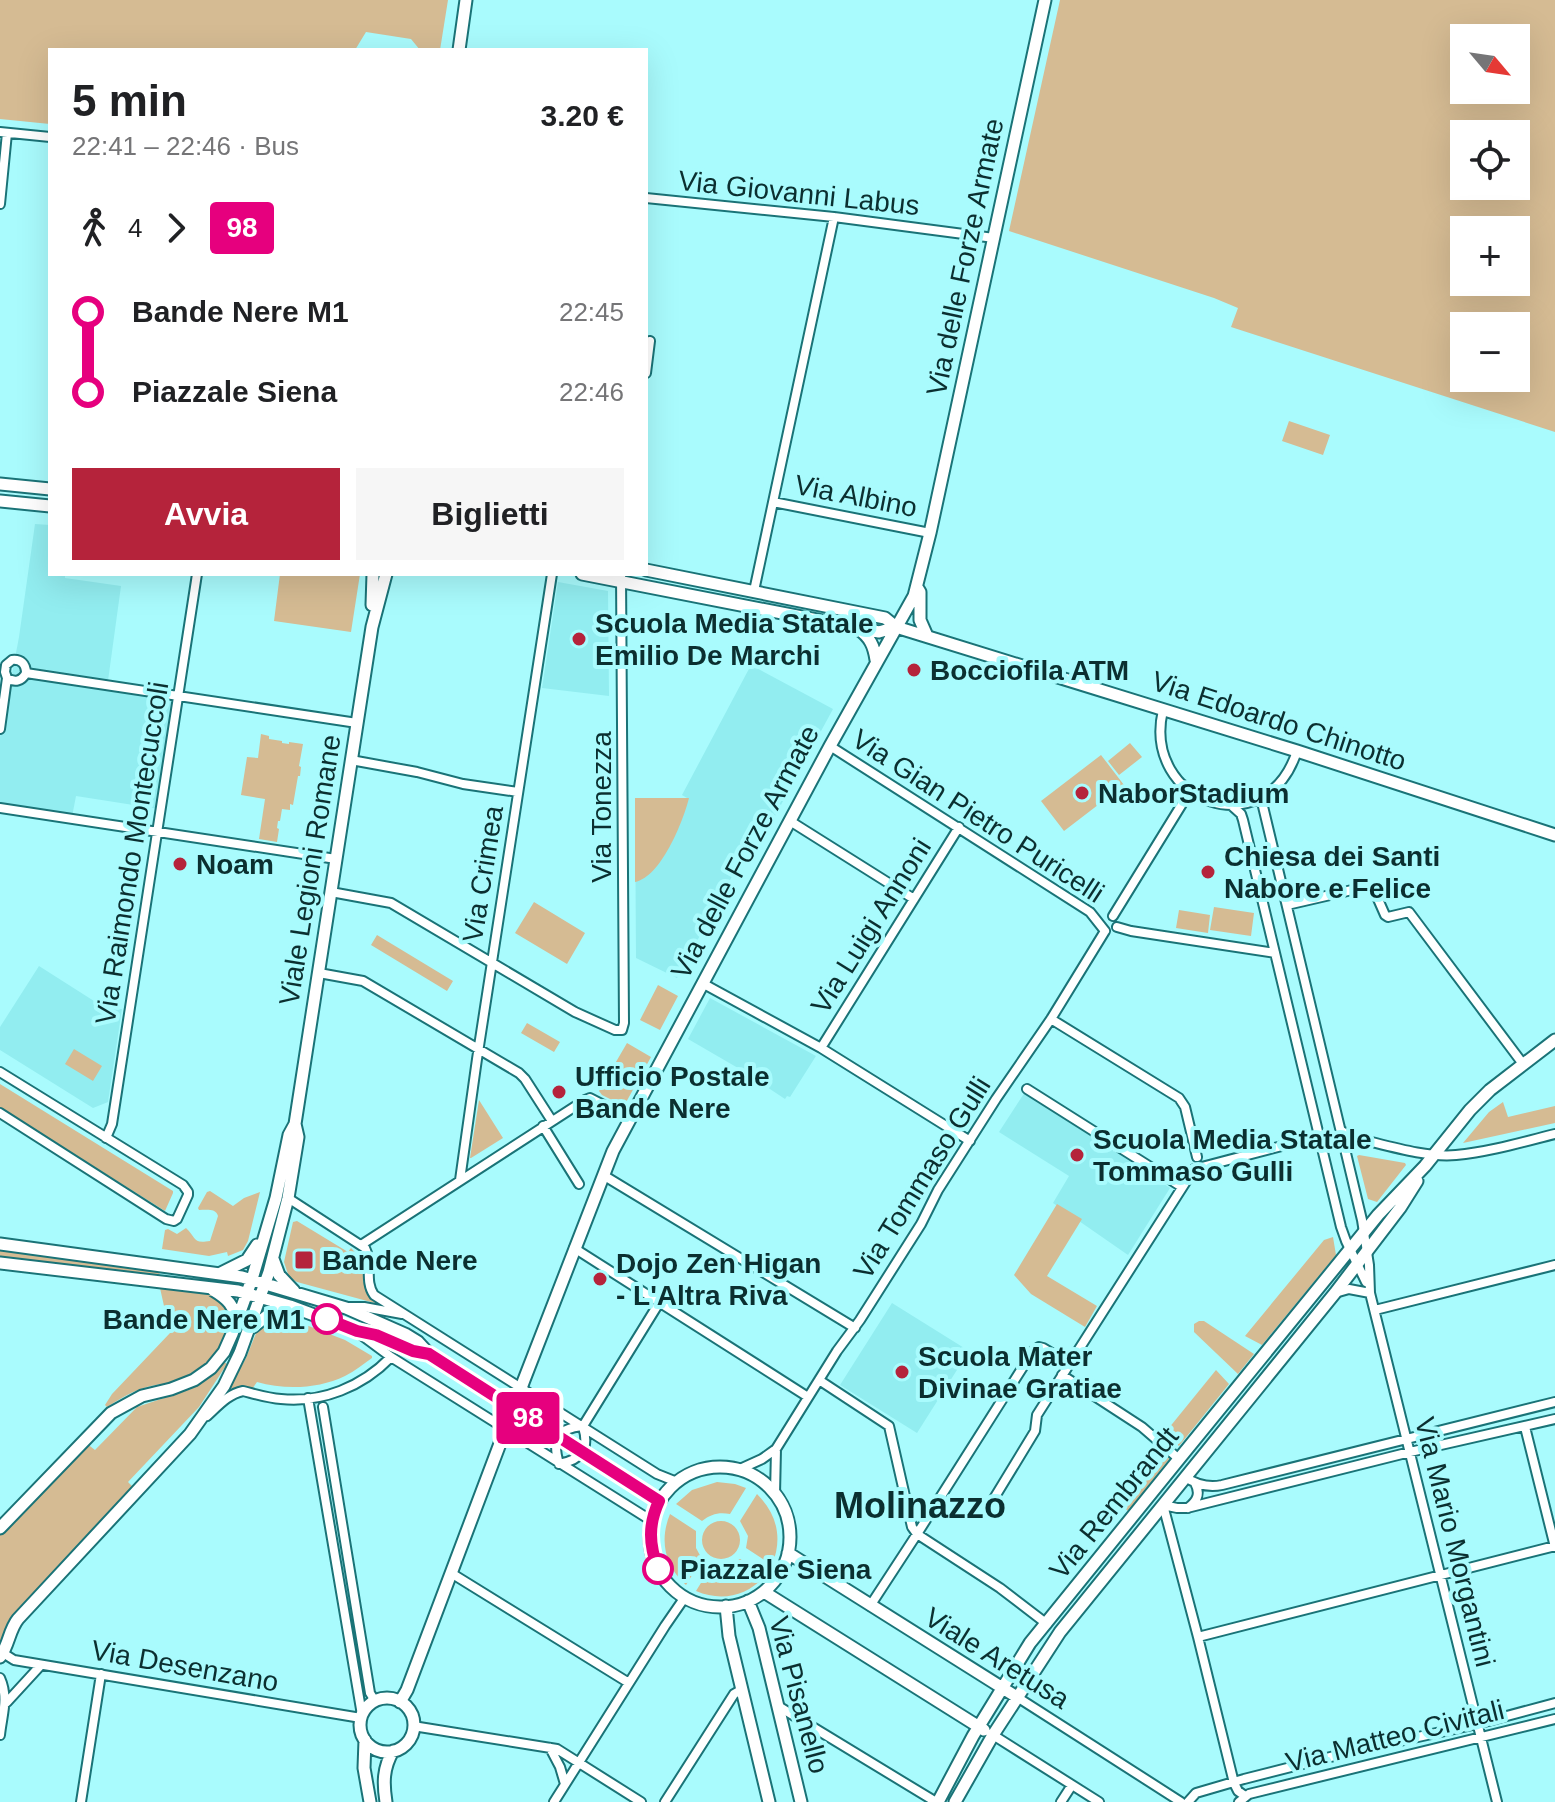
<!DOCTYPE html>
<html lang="it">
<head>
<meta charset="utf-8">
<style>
  :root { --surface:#fff; --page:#f6f6f6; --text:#202124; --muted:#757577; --accent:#b5233b }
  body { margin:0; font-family:Helvetica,sans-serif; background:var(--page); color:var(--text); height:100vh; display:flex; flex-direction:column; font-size:30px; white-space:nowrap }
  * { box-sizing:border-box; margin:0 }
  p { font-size:26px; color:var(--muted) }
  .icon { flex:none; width:44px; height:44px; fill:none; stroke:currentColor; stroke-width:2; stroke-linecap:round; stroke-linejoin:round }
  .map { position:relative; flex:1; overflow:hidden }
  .drawer { position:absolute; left:48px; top:48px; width:600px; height:528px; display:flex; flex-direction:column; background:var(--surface); border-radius:0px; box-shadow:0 8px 32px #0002 }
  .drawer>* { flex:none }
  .badge { padding:0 16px; border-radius:6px; font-size:28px; line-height:52px }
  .needle { width:52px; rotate:119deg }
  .buttons { position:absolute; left:1450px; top:24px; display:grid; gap:16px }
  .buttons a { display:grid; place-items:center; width:80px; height:80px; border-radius:0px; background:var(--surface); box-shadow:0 8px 32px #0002; font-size:40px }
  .map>.badge { position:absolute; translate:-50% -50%; box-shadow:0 0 0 4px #fff }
  .legs { display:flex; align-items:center; gap:12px; height:88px; padding:0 24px; font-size:26px }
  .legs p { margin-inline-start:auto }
  .head { display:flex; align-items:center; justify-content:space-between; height:136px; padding:0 24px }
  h1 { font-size:44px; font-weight:700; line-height:60px }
  .action { display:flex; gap:16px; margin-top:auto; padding:16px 24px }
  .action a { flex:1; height:92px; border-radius:0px; background:var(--accent); color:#fff; font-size:32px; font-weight:700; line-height:92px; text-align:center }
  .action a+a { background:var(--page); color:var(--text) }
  ul { padding:0 24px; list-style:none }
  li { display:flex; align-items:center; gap:28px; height:80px; font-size:30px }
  li i { display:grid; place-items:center; width:12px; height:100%; margin:0 10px; background:currentColor }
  li i::after { content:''; width:20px; height:20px; margin:-10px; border:6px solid; border-radius:50%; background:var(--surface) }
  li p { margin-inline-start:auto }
  li:first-child i { background:linear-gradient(#0000 50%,currentColor 0) }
  li:last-child i { background:linear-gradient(currentColor 50%,#0000 0) }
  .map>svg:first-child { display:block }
  .built { fill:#92edf0 }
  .green { fill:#d5bb93; fill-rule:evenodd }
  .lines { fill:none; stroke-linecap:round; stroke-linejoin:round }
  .street-casing { stroke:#1a7377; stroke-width:12 }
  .secondary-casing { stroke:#1a7377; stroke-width:15 }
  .street { stroke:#fff; stroke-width:8 }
  .secondary { stroke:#fff; stroke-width:11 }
  .line-1-casing { stroke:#fff; stroke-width:18 }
  .line-1 { stroke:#e6007e; stroke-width:12 }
  .poi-dot { fill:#b5233b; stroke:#a9fbfd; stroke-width:3 }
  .stop-1-dot { fill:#fff; stroke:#e6007e; stroke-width:4 }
  .labels { text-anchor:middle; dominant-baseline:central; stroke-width:8; stroke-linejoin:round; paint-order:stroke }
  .street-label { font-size:28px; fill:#0b2f30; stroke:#a9fbfd }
  .poi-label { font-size:28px; font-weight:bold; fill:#0b2f30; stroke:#a9fbfd; text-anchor:start }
  .stop-label { font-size:28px; font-weight:bold; fill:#0b2f30; stroke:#a9fbfd; text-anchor:end }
  .district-label { font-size:36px; font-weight:bold; fill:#0b2f30; stroke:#a9fbfd }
</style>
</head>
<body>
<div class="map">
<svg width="1555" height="1802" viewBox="0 0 1555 1802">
  <rect width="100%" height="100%" fill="#a9fbfd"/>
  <path class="built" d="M 35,524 L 50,525 L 50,574 L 65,574 L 65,578 L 121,586 L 107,688 L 176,700 L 159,809 L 76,796 L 71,822 L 0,812 L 0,737 L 19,637 Z
    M 558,582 L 608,591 L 609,696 L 542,688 Z
    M 751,665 L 833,709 L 763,838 L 755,834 L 677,978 L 636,958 L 635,798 L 687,798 L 682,795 Z
    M 39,966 L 105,1008 L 122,1009 L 108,1102 L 93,1108 L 0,1050 L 0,1027 Z
    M 710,998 L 816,1056 L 790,1097 L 787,1096 L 785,1099 L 738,1068 L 688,1039 Z
    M 1025,1092 L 1170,1188 L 1128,1255 L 1053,1203 L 1069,1176 L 999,1132 Z
    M 892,1303 L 969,1351 L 917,1433 L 840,1385 Z"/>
  <path class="green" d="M 0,0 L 448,0 L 440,50 L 420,50 L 411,39 L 366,32 L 355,50 L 50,50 L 50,124 L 0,119 Z
    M 1060,0 L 1555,0 L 1555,432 L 1231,327 L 1238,308 L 1214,298 L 1009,231 ZM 1464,38 L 1516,38 L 1516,90 L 1464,90 ZM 1464,134 L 1516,134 L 1516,186 L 1464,186 ZM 1516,230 L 1516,282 L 1464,282 L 1464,230 ZM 1464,326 L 1516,326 L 1516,378 L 1464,378 Z
    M 1289,421 L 1330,435 L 1323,455 L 1282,441 Z
    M 280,574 L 360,574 L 351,632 L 274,621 Z
    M 261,734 L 269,736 L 269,739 L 282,741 L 282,743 L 289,744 L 289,742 L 303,744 L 299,766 L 301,767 L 300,776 L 298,776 L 293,805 L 290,804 L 290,810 L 282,809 L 280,821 L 278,821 L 277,828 L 279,829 L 277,842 L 259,839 L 265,799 L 241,795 L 247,757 L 258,758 Z
    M 1130,743 L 1142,757 L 1119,775 L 1108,761 Z
    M 1101,755 L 1124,785 L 1064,831 L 1041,801 Z
    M 635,798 L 689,798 C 683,822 661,877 635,882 Z
    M 534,902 L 585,933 L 567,964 L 515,933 Z
    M 1214,907 L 1254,913 L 1251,936 L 1210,930 Z
    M 1179,910 L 1210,915 L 1208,933 L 1176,928 Z
    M 377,935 L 453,981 L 447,991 L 371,945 Z
    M 658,985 L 678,996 L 660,1030 L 640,1020 Z
    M 527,1023 L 560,1042 L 554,1052 L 521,1033 Z
    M 627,1043 L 651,1057 L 624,1106 L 602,1095 L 599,1091 Z
    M 74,1049 L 102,1066 L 93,1081 L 65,1064 Z
    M 0,1084 L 173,1191 L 173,1193 L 165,1211 L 0,1108 Z
    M 479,1100 L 503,1138 L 471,1158 L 470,1158 Z
    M 1503,1102 L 1508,1117 L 1555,1106 L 1555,1123 L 1463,1143 L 1489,1112 Z
    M 1359,1155 L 1405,1163 L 1406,1165 L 1377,1202 L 1368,1199 L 1357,1156 Z
    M 210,1191 L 233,1206 L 244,1198 L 260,1192 L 248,1241 L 243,1250 L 228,1256 L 227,1252 L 209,1256 L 162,1249 L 165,1230 L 168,1229 L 177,1234 L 186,1228 C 197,1238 192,1244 210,1241 L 218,1216 C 216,1208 206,1210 199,1210 L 198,1208 L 207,1192 Z
    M 1057,1204 L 1082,1219 L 1047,1276 L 1097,1306 L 1085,1327 L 1031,1294 L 1014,1275 Z
    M 297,1221 L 348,1252 L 351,1248 C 362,1259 363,1267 363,1282 L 366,1282 C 367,1294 373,1297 382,1303 L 382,1305 L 297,1282 L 289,1277 L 284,1262 L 293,1222 Z
    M 1333,1237 L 1336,1255 L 1262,1345 L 1245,1336 L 1324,1240 Z
    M 0,1250 L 160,1270 L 159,1277 L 0,1260 Z
    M 160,1288 L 216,1294 L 232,1313 C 227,1344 208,1369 178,1380 C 168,1384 157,1384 147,1387 C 132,1391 120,1399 107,1407 L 105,1405 L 112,1394 L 170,1333 Z
    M 280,1315 L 345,1340 L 372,1356 L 372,1358 C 363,1364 355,1371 345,1376 C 318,1389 285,1390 257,1382 L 252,1389 L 239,1387 L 229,1389 L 246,1358 L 261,1321 Z
    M 1199,1321 L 1204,1321 L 1254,1354 L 1238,1374 L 1194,1332 L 1194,1324 Z
    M 223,1361 L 227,1364 L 199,1407 L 128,1482 L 134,1488 L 8,1621 L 5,1635 L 0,1646 L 0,1534 L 86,1443 L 95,1450 L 137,1407 L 191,1389 L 205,1380 Z
    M 1216,1370 L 1229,1384 L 1179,1446 L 1164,1434 Z
    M 1154,1445 L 1170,1458 L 1128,1511 L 1112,1497 Z
    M 717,1482 L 735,1484 L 746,1488 L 730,1514 C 719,1512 711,1514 702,1521 L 676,1504 L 692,1490 Z
    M 757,1494 C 777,1514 783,1538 772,1565 L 746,1548 L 748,1536 L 740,1521 Z
    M 670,1514 L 696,1531 L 696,1548 L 702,1559 L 686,1585 C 665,1566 659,1541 670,1514 Z
    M702 1540a19 19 0 1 1 38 0a19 19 0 1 1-38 0Z
    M 740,1559 L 766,1575 C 747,1596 722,1602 696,1591 L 712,1565 L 730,1565 Z"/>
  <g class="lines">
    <g class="street-casing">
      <path id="street" d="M 0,132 L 50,137
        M 646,198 L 834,217 L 994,238
        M 0,204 L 7,133
        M 646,373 L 650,341
        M 773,502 L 930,533
        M 754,591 L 834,217
        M 26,673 L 357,723
        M 7,678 C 15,683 22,681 26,673
        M 1163,710 C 1141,803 1266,847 1297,751
        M 0,729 L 7,678 L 5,672 L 6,665 L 12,660 C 21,659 26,664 26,673
        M 830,746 L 1090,912 L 1105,931
        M 351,760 L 417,772 L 463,784 L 518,792
        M 1261,798 L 1362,1220 L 1369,1265 L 1370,1293 L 1497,1802
        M 1231,805 L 1241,814 L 1243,820 L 1341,1227 L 1346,1241 L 1366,1282
        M 0,808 L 336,859
        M 790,821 L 914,899
        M 331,892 L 391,903 L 575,1012 L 615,1030 L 622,1030 L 624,1023 L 621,574
        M 1287,905 L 1365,887 L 1371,887 L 1374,890 L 1385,915 L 1388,917 L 1409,912 L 1523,1064
        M 1113,916 L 1182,804 L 1182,784
        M 1117,927 L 1131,931 L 1275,953
        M 319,973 L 363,981 L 519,1073 L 525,1079 L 552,1121
        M 702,983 L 821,1048 L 970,1141
        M 1051,1019 L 1179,1098 L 1185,1107 L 1197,1157
        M 821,1048 L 959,827
        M 0,1072 L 183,1185 L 188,1192 L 188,1195 L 177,1219 L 174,1221 L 166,1219 L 0,1113
        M 1027,1089 L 1182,1187
        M 543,1126 L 579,1184
        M 1342,1131 L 1351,1137 C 1383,1144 1424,1158 1456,1155 C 1489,1152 1523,1142 1555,1134
        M 106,1138 L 112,1124 L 197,574
        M 603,1175 L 855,1328
        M 460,1180 L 477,1059 L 552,574
        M 288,1198 L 365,1248 C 373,1263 364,1281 374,1295 L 657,1474 L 677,1482
        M 361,1245 L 585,1100 L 590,1098 L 629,1118
        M 574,1248 L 808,1397
        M 1335,1293 L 1349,1289 L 1370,1293
        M 349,1307 L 364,1307 L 402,1314
        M 1375,1310 L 1555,1265
        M 360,1334 L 391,1357 L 652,1521
        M 1062,1375 L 1142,1427 L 1179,1459
        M 819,1380 L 889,1426 L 912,1527 L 917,1534 L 1000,1588 L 1047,1624
        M 308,1398 L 362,1715
        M 323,1407 L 370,1693 L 375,1701
        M 207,1416 C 218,1406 228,1394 243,1391 C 255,1394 268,1398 281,1399 C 322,1403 362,1387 391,1357
        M 583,1426 L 659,1303
        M 1525,1427 L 1555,1547
        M 559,1464 C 552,1440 556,1429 582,1426
        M 559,1464 C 581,1460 590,1449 583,1427
        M 740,1469 L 762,1459 L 776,1449 L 837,1351 L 860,1320 L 921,1224 L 938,1190 L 996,1099 L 1051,1019 L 1105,931
        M 1185,1477 C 1197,1485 1208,1488 1222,1485 L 1555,1402
        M 775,1494 L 776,1449
        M 993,1500 L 1035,1431 L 1037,1415 L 1194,1169 L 1320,1136
        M 1188,1508 C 1197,1501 1201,1494 1195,1483
        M 451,1573 L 629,1683
        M 870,1606 L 917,1534 L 1033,1351 L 1039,1347 L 1043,1348 L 1070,1364
        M 1198,1637 L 1555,1546
        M 3,1653 L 14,1660 L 361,1718
        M 0,1678 C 9,1698 2,1715 0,1735
        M 1017,1697 L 1181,1802
        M 7,1702 L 41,1665
        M 778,1706 L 936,1802
        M 413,1726 L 557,1749 L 641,1802
        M 993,1735 L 1099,1802
        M 550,1748 L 560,1767 L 565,1784
        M 1245,1796 L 1238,1791 L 1234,1783 L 1198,1637 L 1163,1505 L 1177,1508 L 1187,1508 L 1410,1452 L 1555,1419
        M 81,1802 L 101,1674
        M 554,1802 L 665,1626 L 685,1597
        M 665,1802 L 734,1694 L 741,1690
        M 1061,1802 L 1072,1785
        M 1188,1802 L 1196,1793 L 1244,1779 L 1350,1752 L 1477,1724 L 1555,1703
        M 1239,1802 L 1249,1794 L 1555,1719"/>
    </g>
    <g class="secondary-casing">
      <path id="secondary" d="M 459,50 L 466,0
        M 0,484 L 50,489
        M 0,501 L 50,506
        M 646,570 L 885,618 L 896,627 L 1297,751 L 1555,835
        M 582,574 L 879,632 L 896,627
        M 917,587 L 920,592 L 920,620 L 927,636
        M 372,605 L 373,574
        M 858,629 C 870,637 874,646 876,660
        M 0,1244 L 242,1277 L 346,1308 L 405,1334 L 418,1342 L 429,1354 L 659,1501
        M 273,1259 L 279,1275 L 294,1291
        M 0,1263 L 238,1291 L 290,1306 L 357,1331 L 376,1335 L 413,1351 L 429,1354
        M 221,1273 L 247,1260 L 257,1245
        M 213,1290 C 228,1299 234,1305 237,1323
        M 253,1327 L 273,1311 L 289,1306
        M650 1537a70 70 0 1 1 140 0a70 70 0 1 1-140 0Z
        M 0,1528 L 111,1413 L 142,1396 L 171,1389 L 194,1380 L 211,1368 L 224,1352 L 232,1334 L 252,1279 L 276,1198 L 289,1135 L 295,1124 L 372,627 L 386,574
        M 788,1553 L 1017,1697
        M 764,1592 L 984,1730
        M 748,1601 L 759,1628 L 801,1802
        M 726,1606 L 729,1636 L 769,1802
        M 0,1657 C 9,1645 9,1630 18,1619 L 190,1434 L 224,1386 L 240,1353 L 269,1272 L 288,1198 L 298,1137 L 295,1124
        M360 1725a27 27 0 1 1 54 0a27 27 0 1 1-54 0Z
        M 400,1702 L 407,1690 L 524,1380 L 613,1151 L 830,746 L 914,596 L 930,533 L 1045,0
        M 365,1740 L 364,1768 L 370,1802
        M 386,1802 C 383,1783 383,1768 393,1751
        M 938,1802 L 973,1736 L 1030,1643 L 1179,1459 L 1378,1215 L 1425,1166 L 1470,1110 L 1490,1090 L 1555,1040
        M 955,1802 L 993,1735 L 1060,1632 L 1335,1293 L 1400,1208 L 1417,1181"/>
    </g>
    <use href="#street" class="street"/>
    <use href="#secondary" class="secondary"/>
  </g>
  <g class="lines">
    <g class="line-1-casing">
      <path id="line-1" d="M 327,1319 L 357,1331 L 376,1335 L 413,1351 L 429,1354 L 659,1501 C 648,1525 649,1544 658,1569"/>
    </g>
    <use href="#line-1" class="line-1"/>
  </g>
  <g class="poi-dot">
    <circle cx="579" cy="639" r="8"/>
    <circle cx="914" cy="670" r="8"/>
    <circle cx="1082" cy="793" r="8"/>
    <circle cx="180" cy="864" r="8"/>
    <circle cx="1208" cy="872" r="8"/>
    <circle cx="559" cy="1092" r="8"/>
    <circle cx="1077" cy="1155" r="8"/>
    <rect x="294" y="1250" width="20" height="20" rx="4"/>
    <circle cx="600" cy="1279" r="8"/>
    <circle cx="902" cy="1372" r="8"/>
  </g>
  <g class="stop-1-dot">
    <circle cx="327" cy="1319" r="14"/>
    <circle cx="658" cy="1569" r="14"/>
  </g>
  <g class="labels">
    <g class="street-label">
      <text transform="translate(799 193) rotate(6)">Via Giovanni Labus</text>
      <text transform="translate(965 257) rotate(-78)">Via delle Forze Armate</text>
      <text transform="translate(856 496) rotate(11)">Via Albino</text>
      <text transform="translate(1279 721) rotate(18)">Via Edoardo Chinotto</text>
      <text transform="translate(601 807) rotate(-90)">Via Tonezza</text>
      <text transform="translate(978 816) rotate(33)">Via Gian Pietro Puricelli</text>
      <text transform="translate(745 852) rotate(-62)">Via delle Forze Armate</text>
      <text transform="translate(132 853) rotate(-81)">Via Raimondo Montecuccoli</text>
      <text transform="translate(310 870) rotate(-81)">Viale Legioni Romane</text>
      <text transform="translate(483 874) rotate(-81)">Via Crimea</text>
      <text transform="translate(871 926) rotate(-58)">Via Luigi Annoni</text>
      <text transform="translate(922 1178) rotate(-58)">Via Tommaso Gulli</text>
      <text transform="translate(1114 1503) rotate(-51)">Via Rembrandt</text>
      <text transform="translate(1455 1542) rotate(76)">Via Mario Morgantini</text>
      <text transform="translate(997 1658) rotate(32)">Viale Aretusa</text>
      <text transform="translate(185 1666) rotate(10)">Via Desenzano</text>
      <text transform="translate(799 1695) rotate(75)">Via Pisanello</text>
      <text transform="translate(1395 1736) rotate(-14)">Via Matteo Civitali</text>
    </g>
    <g class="poi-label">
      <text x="595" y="623">Scuola Media Statale<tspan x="595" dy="32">Emilio De Marchi</tspan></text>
      <text x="930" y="670">Bocciofila ATM</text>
      <text x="1098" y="793">NaborStadium</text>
      <text x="1224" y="856">Chiesa dei Santi<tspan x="1224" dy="32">Nabore e Felice</tspan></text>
      <text x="196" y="864">Noam</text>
      <text x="575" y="1076">Ufficio Postale<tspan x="575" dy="32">Bande Nere</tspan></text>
      <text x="1093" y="1139">Scuola Media Statale<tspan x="1093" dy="32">Tommaso Gulli</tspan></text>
      <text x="322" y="1260">Bande Nere</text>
      <text x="616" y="1263">Dojo Zen Higan<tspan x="616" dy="32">- L'Altra Riva</tspan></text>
      <text x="918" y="1356">Scuola Mater<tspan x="918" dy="32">Divinae Gratiae</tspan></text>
    </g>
    <g class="stop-label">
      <text x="305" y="1319">Bande Nere M1</text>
      <text x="680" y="1569" text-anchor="start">Piazzale Siena</text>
    </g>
    <g class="district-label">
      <text x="920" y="1505">Molinazzo</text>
    </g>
  </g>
</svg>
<div class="buttons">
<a><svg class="needle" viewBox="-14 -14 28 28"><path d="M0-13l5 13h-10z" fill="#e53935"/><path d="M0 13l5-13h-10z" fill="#757577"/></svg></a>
<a><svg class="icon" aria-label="locate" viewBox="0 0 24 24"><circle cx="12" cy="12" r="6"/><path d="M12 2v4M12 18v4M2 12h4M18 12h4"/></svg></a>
<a>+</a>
<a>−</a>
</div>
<b class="badge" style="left:528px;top:1418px;background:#e6007e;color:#fff">98</b>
<section class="drawer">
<div class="head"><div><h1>5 min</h1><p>22:41 – 22:46 · Bus</p></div><b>3.20 €</b></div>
<div class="legs"><svg class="icon" aria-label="walk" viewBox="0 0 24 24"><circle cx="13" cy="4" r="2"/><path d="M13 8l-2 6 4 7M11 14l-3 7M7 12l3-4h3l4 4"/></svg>4<svg class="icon" aria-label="forward" viewBox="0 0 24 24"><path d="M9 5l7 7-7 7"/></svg><b class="badge" style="background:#e6007e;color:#fff">98</b></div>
<ul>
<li><i style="color:#e6007e"></i><b>Bande Nere M1</b><p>22:45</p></li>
<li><i style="color:#e6007e"></i><b>Piazzale Siena</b><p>22:46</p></li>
</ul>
<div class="action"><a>Avvia</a><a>Biglietti</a></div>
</section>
</div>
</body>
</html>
